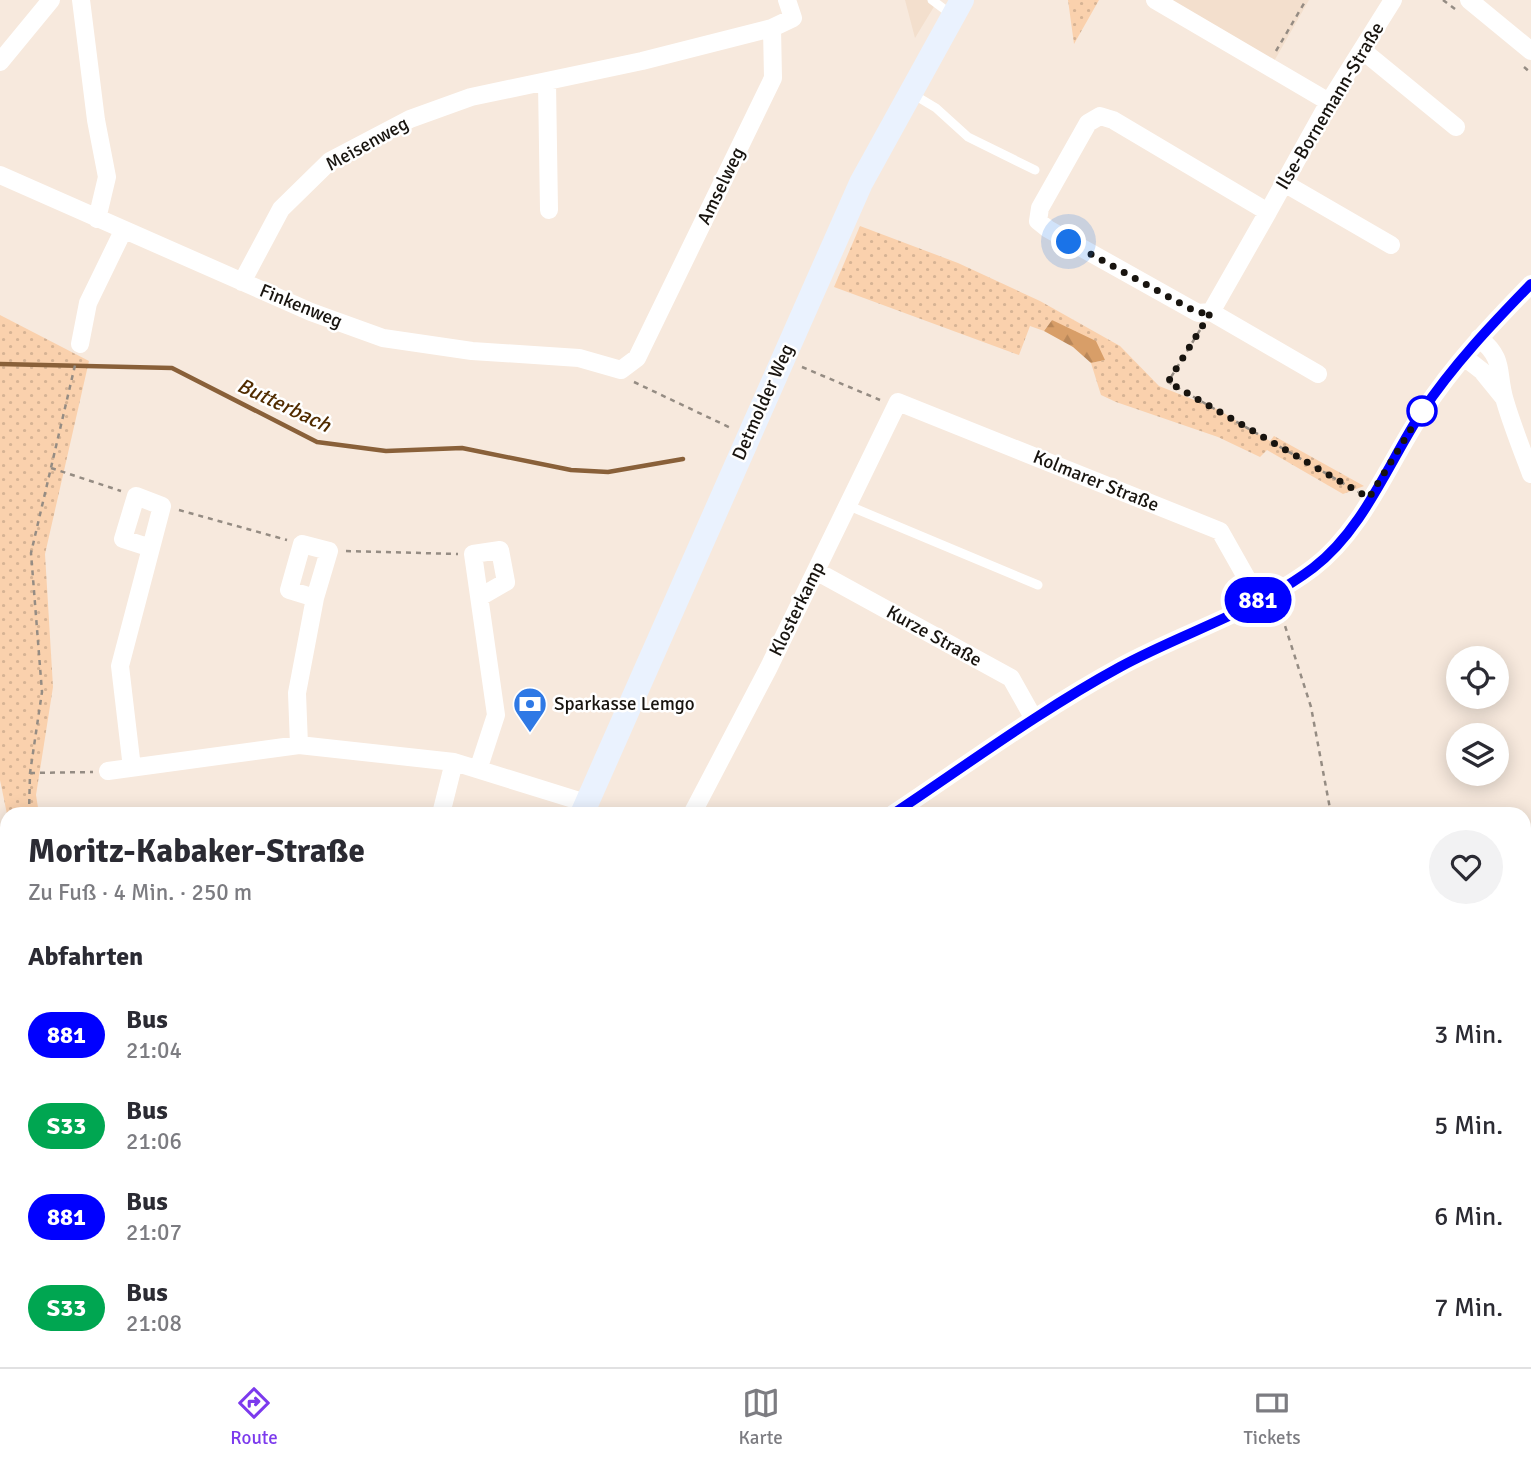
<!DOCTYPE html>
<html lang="de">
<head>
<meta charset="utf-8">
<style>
  :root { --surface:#fff; --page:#f2f2f3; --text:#2b2b33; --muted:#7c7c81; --line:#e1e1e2; --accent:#7c3aed }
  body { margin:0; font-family:Signika,sans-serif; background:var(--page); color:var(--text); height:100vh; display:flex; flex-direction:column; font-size:26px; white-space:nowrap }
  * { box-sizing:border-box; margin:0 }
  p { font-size:23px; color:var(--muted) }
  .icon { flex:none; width:38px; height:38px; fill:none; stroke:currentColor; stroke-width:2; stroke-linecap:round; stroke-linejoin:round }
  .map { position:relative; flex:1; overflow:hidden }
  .sheet { position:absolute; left:0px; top:807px; width:1531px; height:562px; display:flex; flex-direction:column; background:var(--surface); border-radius:21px 21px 0 0; box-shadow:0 4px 18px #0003 }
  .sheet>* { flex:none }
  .badge { padding:0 14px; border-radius:23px; font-size:24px; line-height:46px }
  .fabs { position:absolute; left:1446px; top:646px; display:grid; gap:14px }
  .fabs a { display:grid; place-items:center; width:63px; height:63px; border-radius:50%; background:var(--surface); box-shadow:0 4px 18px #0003; font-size:35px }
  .you { position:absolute; width:35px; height:35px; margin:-18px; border:5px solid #fff; border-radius:50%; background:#1a73e8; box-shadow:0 0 0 10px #1a73e833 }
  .map>.badge { position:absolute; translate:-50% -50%; box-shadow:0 0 0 4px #fff }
  h2 { padding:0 28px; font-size:26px; line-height:63px }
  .round { display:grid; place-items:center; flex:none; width:74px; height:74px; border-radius:37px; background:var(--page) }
  .summary { display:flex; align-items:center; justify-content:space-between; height:119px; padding:0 28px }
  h1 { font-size:33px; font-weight:700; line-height:52px }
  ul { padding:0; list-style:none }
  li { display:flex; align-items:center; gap:21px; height:91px; padding:0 28px }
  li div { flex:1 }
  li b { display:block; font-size:26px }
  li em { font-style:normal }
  li .badge { min-width:77px; font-weight:700; text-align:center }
  .tabs { display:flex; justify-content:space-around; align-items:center; height:98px; border-top:2px solid var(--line); background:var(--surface); font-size:19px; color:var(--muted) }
  .tabs a { display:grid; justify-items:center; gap:4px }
  .tabs .current { color:var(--accent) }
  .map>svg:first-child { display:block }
  .built { fill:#f3dfcd }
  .grass { fill:url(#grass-dots) }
  .forest { fill:url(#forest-firs) }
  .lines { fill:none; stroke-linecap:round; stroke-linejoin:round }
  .stream { stroke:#896039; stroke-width:4.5 }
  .path { stroke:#958c83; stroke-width:2.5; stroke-dasharray:5 5; stroke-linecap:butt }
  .lane { stroke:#fff; stroke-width:9 }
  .street { stroke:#fff; stroke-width:18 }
  .secondary { stroke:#eaf2fe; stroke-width:24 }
  .line-casing { stroke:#fff; stroke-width:16 }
  .line { stroke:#00f; stroke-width:10 }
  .walk { stroke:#18140f; stroke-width:7; stroke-dasharray:0 12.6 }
  .stop-dot { fill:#fff; stroke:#00f; stroke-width:3.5 }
  .labels { text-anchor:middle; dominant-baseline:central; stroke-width:5; stroke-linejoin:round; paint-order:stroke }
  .street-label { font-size:19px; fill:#18140f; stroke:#fff }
  .poi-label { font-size:19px; fill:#18140f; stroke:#fff; text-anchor:start }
  .water-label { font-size:21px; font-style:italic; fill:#512c00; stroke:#fff }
</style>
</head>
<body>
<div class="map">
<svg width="1531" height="1367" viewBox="0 0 1531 1367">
  <defs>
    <pattern id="grass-dots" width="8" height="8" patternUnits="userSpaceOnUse" patternTransform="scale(1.75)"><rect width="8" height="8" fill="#fad1ad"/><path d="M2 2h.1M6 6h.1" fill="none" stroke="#d6b394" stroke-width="1.8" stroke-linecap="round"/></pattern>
    <pattern id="forest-firs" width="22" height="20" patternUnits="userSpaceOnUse" patternTransform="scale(1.75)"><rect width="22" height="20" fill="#d89e68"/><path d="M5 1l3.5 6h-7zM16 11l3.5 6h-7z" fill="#b98759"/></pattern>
  </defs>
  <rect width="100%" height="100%" fill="#f7e9dd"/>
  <path class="built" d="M 905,0 L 938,0 L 915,38 Z
    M 1162,0 L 1309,0 L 1273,63 Z
    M 7,1037 L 7,1304 L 0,1306 L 0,1038 Z"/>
  <path class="grass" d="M 1068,0 L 1099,0 L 1074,44 Z
    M 860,226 L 958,263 L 1040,301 L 1120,346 L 1159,386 L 1217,409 L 1270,441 L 1274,436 L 1364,486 L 1343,494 L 1267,450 L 1260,457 L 1218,437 L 1116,402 L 1101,395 L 1091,363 L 1105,360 L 1052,320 L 1044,331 L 1030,326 L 1019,355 L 834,287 Z
    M 0,315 L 89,361 L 45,554 L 53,687 L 36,795 L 39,814 L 7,814 L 0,780 Z
    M 440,1362 L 584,1362 L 586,1367 L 437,1367 Z
    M 739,1362 L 975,1362 L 970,1367 L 742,1367 Z"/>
  <path class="forest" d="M 1052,320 L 1096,341 L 1105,360 L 1091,363 L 1073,347 L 1044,331 Z"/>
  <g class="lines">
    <path class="stream" d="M 0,364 L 172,368 L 317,442 L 386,451 L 462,448 L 571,470 L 608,472 L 683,459
      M 1196,1362 L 1199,1362"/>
    <path class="path" d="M 1443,0 L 1455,9
      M 1276,51 L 1306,0
      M 1524,67 L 1531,73
      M 1200,330 L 1168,382 L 1358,492
      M 802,367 L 880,400
      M 634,382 L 733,429
      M 51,468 L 121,491
      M 179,510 L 287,540
      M 346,551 L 458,554
      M 1279,607 L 1311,707 L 1331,814
      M 30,773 L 93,772
      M 29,814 L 30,773 L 42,692 L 31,553 L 76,361"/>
    <path class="lane" d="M 932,0 L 952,15
      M 911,93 L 936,108 L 968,137 L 1035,170
      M 847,505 L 1038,585
      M 1524,946 L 1531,972
      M 1524,1205 L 1531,1203
      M 1524,1345 L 1531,1343"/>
    <path class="street" d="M 81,0 L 96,120 L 107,177 L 97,219
      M 1155,0 L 1329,102
      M 1469,0 L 1531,51
      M 1362,50 L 1456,127
      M 0,62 L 51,0
      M 547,83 L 549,210
      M 0,175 L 311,312 L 383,338 L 472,351 L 579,358 L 621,370 L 637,358 L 773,78 L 772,28
      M 1284,183 L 1391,245
      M 1268,212 L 1211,312 L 1198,313 L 1048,229 L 1038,221 L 1040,208 L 1088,123 L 1100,116 L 1113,120 L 1268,212 L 1329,102 L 1393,0
      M 242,282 L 281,209 L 330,161 L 410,119 L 471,97 L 642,61 L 772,28 L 793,18 L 787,0
      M 1211,312 L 1318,374
      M 1479,338 C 1506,360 1496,372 1505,401 C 1512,425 1522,450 1531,474
      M 80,344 L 88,303 L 123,231
      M 1464,357 L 1482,371 L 1504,398
      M 816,571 L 1011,678 L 1034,719
      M 299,745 L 297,693 L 315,598 L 329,551 L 302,544 L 289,590 L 315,598
      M 479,767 L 496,715 L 473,554 L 500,550 L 506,582 L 480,597
      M 132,768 L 120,666 L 162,506 L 136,496 L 123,539 L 151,548
      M 108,771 L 299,745 L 454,762 L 586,803
      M 441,814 L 454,762
      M 692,814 L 768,669 L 898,402 L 1220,531 L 1259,600
      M 893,814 C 968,764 1041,710 1120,667 C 1182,633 1256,611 1313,568 C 1363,530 1388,464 1422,413 C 1453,365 1492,324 1531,284
      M 0,1029 L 7,1028
      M 1524,1133 L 1531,1131
      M 308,1362 L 320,1367
      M 1148,1362 L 1168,1367
      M 1075,1367 L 1087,1362"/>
    <path class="secondary" d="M 582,814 L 861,183 L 962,0
      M 338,1367 L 341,1362"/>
  </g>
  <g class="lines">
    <g class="line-casing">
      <path id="line" d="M 893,814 C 968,764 1041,710 1120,667 C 1182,633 1256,611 1313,568 C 1363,530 1388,464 1421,413 C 1453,365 1492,324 1531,284"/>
    </g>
    <use href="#line" class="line"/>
    <path class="walk" d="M 1069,242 L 1198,313 L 1211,312 L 1168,382 L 1369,498 L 1422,411"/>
  </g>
  <defs>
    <g id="bank-pin" transform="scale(1.75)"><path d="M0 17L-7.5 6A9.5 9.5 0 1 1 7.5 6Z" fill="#2f79e5" stroke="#fff"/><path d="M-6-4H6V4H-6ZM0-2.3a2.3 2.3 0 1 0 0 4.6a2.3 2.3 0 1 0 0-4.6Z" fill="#fff"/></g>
  </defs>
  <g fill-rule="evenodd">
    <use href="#bank-pin" x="530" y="704"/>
  </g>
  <circle class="stop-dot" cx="1422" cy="411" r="14"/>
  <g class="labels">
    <g class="street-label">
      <text transform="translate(1330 106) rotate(-59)">Ilse-Bornemann-Straße</text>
      <text transform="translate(367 144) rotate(-29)">Meisenweg</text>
      <text transform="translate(721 186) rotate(-64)">Amselweg</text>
      <text transform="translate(301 306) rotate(22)">Finkenweg</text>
      <text transform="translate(763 402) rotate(-66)">Detmolder Weg</text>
      <text transform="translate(1096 481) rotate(22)">Kolmarer Straße</text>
      <text transform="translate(797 609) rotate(-64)">Klosterkamp</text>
      <text transform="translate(934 636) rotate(29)">Kurze Straße</text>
    </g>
    <g class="poi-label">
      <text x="554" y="704">Sparkasse Lemgo</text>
    </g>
    <g class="water-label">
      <text transform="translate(284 405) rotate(25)">Butterbach</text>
    </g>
  </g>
</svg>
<div class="fabs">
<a><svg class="icon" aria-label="locate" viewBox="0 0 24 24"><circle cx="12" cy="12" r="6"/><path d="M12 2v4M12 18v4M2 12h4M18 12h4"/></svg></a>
<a><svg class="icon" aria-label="layers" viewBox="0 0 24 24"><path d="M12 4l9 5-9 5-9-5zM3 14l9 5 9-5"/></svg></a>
</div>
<div class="you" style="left:1069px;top:242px"></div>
<b class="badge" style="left:1258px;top:600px;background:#00f;color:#fff">881</b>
<section class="sheet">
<div class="summary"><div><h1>Moritz-Kabaker-Straße</h1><p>Zu Fuß · 4 Min. · 250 m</p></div><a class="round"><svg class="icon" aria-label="heart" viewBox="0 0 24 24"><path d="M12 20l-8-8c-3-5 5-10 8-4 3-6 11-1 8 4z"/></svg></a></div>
<h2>Abfahrten</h2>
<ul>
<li><span class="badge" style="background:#00f;color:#fff">881</span><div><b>Bus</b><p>21:04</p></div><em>3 Min.</em></li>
<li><span class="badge" style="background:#00a651;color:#fff">S33</span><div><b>Bus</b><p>21:06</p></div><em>5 Min.</em></li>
<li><span class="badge" style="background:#00f;color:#fff">881</span><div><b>Bus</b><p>21:07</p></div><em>6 Min.</em></li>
<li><span class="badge" style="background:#00a651;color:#fff">S33</span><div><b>Bus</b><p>21:08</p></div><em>7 Min.</em></li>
</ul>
</section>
</div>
<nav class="tabs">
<a class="current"><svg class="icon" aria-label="directions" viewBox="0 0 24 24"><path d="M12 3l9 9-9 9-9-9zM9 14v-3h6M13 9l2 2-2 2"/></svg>Route</a>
<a><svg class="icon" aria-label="map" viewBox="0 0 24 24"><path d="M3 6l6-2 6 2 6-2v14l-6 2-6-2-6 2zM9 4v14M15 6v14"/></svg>Karte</a>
<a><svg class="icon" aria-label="tickets" viewBox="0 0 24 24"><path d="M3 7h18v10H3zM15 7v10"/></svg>Tickets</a>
</nav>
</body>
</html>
